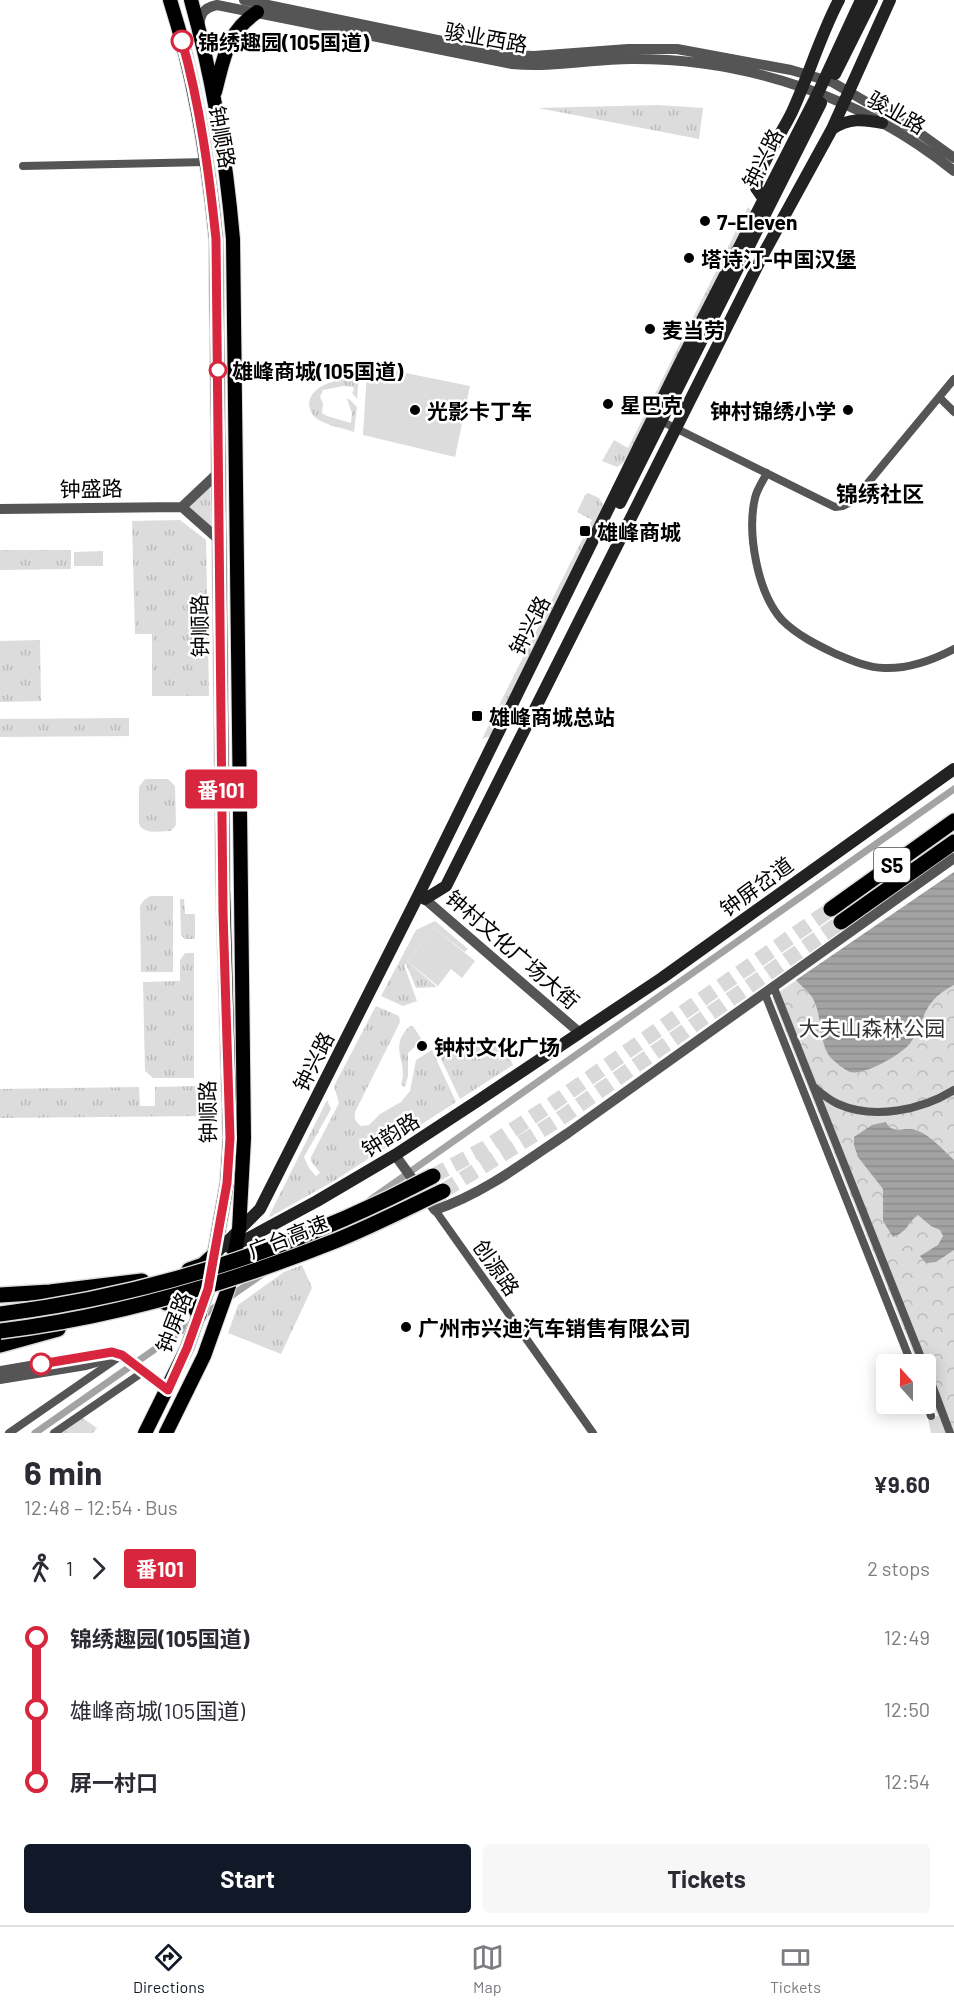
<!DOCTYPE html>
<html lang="en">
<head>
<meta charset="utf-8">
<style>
  :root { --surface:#fff; --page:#f7f7f7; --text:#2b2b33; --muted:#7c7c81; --line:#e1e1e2; --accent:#111827 }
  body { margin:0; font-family:Barlow,"Noto Sans SC",sans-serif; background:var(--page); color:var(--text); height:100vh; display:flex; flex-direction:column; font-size:22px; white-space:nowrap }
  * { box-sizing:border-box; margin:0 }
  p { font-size:20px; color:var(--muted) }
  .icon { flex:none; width:33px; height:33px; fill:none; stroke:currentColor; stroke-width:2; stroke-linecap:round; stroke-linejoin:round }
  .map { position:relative; height:1433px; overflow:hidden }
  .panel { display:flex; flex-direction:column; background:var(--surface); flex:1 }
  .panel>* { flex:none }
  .badge { padding:0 12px; border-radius:4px; font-size:21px; line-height:39px }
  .needle { width:39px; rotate:339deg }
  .controls { position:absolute; left:876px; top:1354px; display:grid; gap:12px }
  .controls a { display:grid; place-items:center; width:60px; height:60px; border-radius:6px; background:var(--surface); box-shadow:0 3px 15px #0003; font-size:30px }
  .map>.badge { position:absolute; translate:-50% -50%; box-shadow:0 0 0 3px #fff }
  .legs { display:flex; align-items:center; gap:9px; height:66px; padding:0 24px; font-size:20px }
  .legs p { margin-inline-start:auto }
  .head { display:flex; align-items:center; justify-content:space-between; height:102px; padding:0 24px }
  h1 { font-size:33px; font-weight:700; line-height:45px }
  .action { display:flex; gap:12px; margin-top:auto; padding:12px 24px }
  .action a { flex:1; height:69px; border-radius:6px; background:var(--accent); color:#fff; font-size:24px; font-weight:700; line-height:69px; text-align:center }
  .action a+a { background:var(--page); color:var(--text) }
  ul { padding:0 24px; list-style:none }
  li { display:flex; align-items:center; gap:21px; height:72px; font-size:22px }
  li i { display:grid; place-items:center; width:9px; height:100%; margin:0 8px; background:currentColor }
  li i::after { content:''; width:15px; height:15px; margin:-8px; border:4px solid; border-radius:50%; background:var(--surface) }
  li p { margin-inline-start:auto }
  li:first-child i { background:linear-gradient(#0000 50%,currentColor 0) }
  li:last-child i { background:linear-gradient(currentColor 50%,#0000 0) }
  .dock { display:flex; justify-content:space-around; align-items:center; height:84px; border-top:2px solid var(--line); background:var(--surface); font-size:16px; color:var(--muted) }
  .dock a { display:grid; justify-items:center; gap:3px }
  .dock .current { color:var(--accent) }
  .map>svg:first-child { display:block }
  .grass { fill:url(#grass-tufts) }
  .park { fill:url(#park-crowns) }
  .garden { fill:#dcdcdc }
  .water { fill:url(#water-rules) }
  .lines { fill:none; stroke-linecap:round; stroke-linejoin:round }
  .canal { stroke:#a3a3a3; stroke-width:7 }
  .motorway-tunnel { stroke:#d9d9d9; stroke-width:15; stroke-dasharray:15 8; stroke-linecap:butt }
  .trunk-casing { stroke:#dbdbdb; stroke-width:16 }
  .motorway-casing { stroke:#dbdbdb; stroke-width:18 }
  .minor { stroke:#555; stroke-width:8 }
  .tertiary { stroke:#555; stroke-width:10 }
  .secondary { stroke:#222; stroke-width:12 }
  .trunk { stroke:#000; stroke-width:14 }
  .motorway { stroke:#000; stroke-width:15 }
  .motorway-bridge-casing { stroke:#dbdbdb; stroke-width:18; stroke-linecap:butt }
  .motorway-bridge { stroke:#000; stroke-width:15 }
  .line-1-casing { stroke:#fff; stroke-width:14 }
  .line-1 { stroke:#d7263d; stroke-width:9 }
  .stop-1-dot { fill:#fff; stroke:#d7263d; stroke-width:3 }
  .poi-dot { fill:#000; stroke:#fff; stroke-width:2 }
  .labels { text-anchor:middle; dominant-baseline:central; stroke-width:5; stroke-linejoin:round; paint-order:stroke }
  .shield { fill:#fff; stroke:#4c4c4c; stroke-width:1.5 }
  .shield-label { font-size:20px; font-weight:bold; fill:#000 }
  .street-label { font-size:21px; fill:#000; stroke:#fff }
  .stop-label { font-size:21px; font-weight:bold; fill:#000; stroke:#fff; text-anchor:start }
  .poi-label { font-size:21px; font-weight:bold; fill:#000; stroke:#fff; text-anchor:start }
  .park-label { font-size:21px; fill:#333; stroke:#fff }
  .neighbourhood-label { font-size:22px; font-weight:bold; fill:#000; stroke:#fff }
</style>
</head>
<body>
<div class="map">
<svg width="954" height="1433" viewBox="0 0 954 1433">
  <defs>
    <pattern id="grass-tufts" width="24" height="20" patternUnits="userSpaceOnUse" patternTransform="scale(1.5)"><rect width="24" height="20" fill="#dcdcdc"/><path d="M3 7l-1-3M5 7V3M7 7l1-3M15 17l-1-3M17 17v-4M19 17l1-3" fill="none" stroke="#bbb"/></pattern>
    <pattern id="park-crowns" width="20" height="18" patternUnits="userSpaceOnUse" patternTransform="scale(1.5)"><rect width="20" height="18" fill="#dcdcdc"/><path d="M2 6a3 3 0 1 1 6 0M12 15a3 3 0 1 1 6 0" fill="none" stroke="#bbb"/></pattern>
    <pattern id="water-rules" width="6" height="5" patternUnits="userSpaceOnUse" patternTransform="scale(1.5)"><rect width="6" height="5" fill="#a3a3a3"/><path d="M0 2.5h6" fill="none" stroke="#8b8b8b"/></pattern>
  </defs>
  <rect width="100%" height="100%" fill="#fff"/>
  <path class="grass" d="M 658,105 L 703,108 L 699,139 L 538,108 Z
    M 748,207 L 752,212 L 626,461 L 617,467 L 602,461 L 614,440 L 628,448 Z
    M 353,376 L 359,376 L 357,399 L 352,393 L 354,390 L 353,387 L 343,386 L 323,390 L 320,397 L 323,403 L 322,413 L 327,416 L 351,423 L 352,413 L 347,399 L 349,399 L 357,407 L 354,432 C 343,428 329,426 319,420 C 313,417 310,411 309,405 C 309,385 338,380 353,376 Z
    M 210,485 L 211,527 L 189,506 Z
    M 588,493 L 599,498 L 604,507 L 491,736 L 482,739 L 592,520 L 577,512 L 585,495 Z
    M 180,520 L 206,540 L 209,696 L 152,696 L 152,634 L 135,634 L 132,521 Z
    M 0,550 L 71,550 L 71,569 L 0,570 Z
    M 40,640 L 41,701 L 0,702 L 0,641 Z
    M 129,718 L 129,736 L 0,737 L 0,719 Z
    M 145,779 L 168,779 L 175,786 L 176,825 L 171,831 C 160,831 144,835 139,824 L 139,787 Z
    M 150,896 L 173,896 L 173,972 L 141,972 L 140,906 L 144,900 Z
    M 180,899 L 184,899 L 185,914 L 195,914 L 195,939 L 185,939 L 181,935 Z
    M 435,921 L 468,949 L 465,952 L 434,928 L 407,961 L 437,987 L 416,988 L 406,964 L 404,965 L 417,1001 L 403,1006 L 381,996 L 416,930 Z
    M 185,953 L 194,953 L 194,1078 L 153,1078 L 145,1071 L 143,982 L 180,981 L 180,960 Z
    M 376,1006 L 399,1016 L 400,1022 L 355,1112 C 354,1118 355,1122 361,1126 L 369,1125 L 380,1114 L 401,1102 L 410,1091 L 416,1060 L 432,1050 L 456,1102 L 334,1181 L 270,1217 L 269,1216 L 327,1100 L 331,1109 L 304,1157 L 309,1168 L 316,1176 L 320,1173 L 311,1161 L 311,1157 L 339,1103 L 334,1086 Z
    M 410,1026 L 413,1026 L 422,1040 L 408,1053 L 408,1076 L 405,1087 L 401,1085 C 409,1060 387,1048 410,1026 Z
    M 462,1042 L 464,1043 L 459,1048 L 463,1051 L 468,1044 L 477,1047 L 500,1044 L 503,1046 L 513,1065 L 460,1099 L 439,1055 L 452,1050 Z
    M 199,1086 L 200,1116 L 0,1118 L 0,1089 L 139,1087 L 140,1106 L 155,1106 L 155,1087 Z
    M 302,1265 L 312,1288 L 281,1354 L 228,1333 L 238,1305 L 284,1272 Z
    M 81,1417 L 97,1428 L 93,1433 L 59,1433 Z"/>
  <path class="park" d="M 954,872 L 954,1433 L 931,1433 L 928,1419 L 938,1416 L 926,1385 L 926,1365 L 918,1365 L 772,997 Z"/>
  <path class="garden" d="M 391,370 L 470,386 L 455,457 L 363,435 L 367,371 Z
    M 103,551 L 103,566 L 74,566 L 74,552 Z
    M 434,928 L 475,961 L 462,978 L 451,969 L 438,986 L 407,961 Z"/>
  <path class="water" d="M 954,872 L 954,985 C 922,1002 927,1016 911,1042 C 903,1054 864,1076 850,1072 C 845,1070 836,1063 831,1058 C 818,1044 823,1014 812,997 C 808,991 801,986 796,980 Z
    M 886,1122 C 892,1134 900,1128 911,1129 C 927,1131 943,1150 954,1160 L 954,1250 L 936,1262 L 926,1263 L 920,1256 L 938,1245 L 943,1236 L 940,1230 L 931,1226 L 918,1215 C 906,1224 909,1231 893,1237 L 883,1221 L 883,1189 L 858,1157 L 854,1145 L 854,1137 L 872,1125 Z"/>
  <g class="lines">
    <path class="canal" d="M 370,1200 L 954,789
      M 35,1433 L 264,1273"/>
    <path class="motorway-tunnel" d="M 433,1176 L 485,1148 L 549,1106 L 831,909
      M 443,1191 L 558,1120 L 841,922"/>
    <g class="trunk-casing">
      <path id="trunk" d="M 215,92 C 224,58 226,33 257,12
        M 145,1433 L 187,1348 L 208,1289 L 227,1183 L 230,1138 L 223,889 L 216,239 C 208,158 195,78 170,0
        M 166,1433 L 204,1356 L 229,1286 L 239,1230 L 244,1138 L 233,239 C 226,158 213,78 191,0"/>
    </g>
    <g class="motorway-casing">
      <path id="motorway" d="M 831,909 L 954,821
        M 841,922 L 954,842
        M 189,1270 L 203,1265 L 214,1255
        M 0,1295 L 50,1292 L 142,1281
        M 166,1303 L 186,1301 L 195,1308 L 199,1315
        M 0,1345 L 58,1329"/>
    </g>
    <path class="minor" d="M 23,166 L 207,162
      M 940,398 L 954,412
      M 661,421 L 835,507 L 843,506 L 853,501 L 954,379
      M 767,473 C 763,481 757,489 755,498 C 747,533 757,592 782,620 C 797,635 817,645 836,654 C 850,660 868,668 884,668 C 908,669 933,660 954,649
      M 774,988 L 924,1365
      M 765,994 L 912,1365
      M 815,1088 C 822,1094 829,1100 838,1104 C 874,1120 922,1110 954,1090
      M 435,1210 L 593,1433
      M 926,1369 L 950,1433
      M 926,1400 L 931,1416
      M 9,1433 L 122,1355
      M 54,1433 L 143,1372"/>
    <path class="tertiary" d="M 244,0 L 511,55 L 534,56 L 628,49 L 677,49 L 791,70 L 832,82 L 918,132 L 954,158
      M 199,28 C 200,14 203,8 217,5 L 512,64 C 552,68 592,59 631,59 C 748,58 863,98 954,171
      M 182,507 L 219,472
      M 182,507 L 218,539
      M 0,509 L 182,507
      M 419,894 L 580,1033
      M 395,1155 L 435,1210 C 483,1194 526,1161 568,1133 L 954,858
      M 0,1371 L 112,1352 L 122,1355 L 168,1390
      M 0,1379 L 86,1365 L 110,1358"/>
    <path class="secondary" d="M 835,74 L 872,0
      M 832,129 L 890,0
      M 763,198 L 756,188 C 757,169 783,131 792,112 C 809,75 820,36 839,0
      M 620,503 L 821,103
      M 425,899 L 446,886 L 765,251 L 832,129 C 849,118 863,119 882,123
      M 230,1248 L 317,1201 L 395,1155 L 479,1100 L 662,978 L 954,769
      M 214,1255 L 260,1209 L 419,894 L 679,365 L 818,93 L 861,0"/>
    <use href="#trunk" class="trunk"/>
    <use href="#motorway" class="motorway"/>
    <g class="motorway-bridge-casing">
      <path id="motorway-bridge" d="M 0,1314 C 152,1295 298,1247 433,1176
        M 0,1331 C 116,1317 227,1284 335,1241 C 372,1226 407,1208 443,1191"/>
    </g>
    <use href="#motorway-bridge" class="motorway-bridge"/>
  </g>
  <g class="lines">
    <g class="line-1-casing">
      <path id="line-1" d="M 41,1364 L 112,1352 L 122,1355 L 168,1390 L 187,1348 L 208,1289 L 227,1183 L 230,1138 L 223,912 L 216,239 C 209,172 200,105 182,41"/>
    </g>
    <use href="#line-1" class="line-1"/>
  </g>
  <g class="stop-1-dot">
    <circle cx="182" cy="41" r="10"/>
    <circle cx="218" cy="370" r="8"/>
    <circle cx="41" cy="1364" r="10"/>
  </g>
  <g class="poi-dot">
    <circle cx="705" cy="221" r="6"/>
    <circle cx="689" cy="258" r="6"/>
    <circle cx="650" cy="329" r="6"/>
    <circle cx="608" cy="404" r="6"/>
    <circle cx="415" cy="410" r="6"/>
    <circle cx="848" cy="410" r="6"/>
    <rect x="579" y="525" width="12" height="12" rx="3"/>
    <rect x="471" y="710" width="12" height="12" rx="3"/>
    <circle cx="422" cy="1046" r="6"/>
    <circle cx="406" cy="1327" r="6"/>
  </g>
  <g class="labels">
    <rect class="shield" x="874" y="848" width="36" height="34" rx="4.5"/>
    <g class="shield-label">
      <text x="892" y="865">S5</text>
    </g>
    <g class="street-label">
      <text transform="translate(486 37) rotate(10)">骏业西路</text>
      <text transform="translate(897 112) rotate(30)">骏业路</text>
      <text transform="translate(223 137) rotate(80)">钟顺路</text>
      <text transform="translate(762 158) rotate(-63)">钟兴路</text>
      <text transform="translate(91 488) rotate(-1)">钟盛路</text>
      <text transform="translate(529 625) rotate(-63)">钟兴路</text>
      <text transform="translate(199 626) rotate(-91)">钟顺路</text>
      <text transform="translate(756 886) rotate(-36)">钟屏岔道</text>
      <text transform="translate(513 949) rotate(41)">钟村文化广场大街</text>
      <text transform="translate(313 1061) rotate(-63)">钟兴路</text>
      <text transform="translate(207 1112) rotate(-91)">钟顺路</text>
      <text transform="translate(390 1134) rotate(-32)">钟韵路</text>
      <text transform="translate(288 1236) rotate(-21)">广台高速</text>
      <text transform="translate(497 1267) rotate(55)">创源路</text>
      <text transform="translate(173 1322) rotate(-69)">钟屏路</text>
    </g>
    <g class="stop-label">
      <text x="198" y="41">锦绣趣园(105国道)</text>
      <text x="232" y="370">雄峰商城(105国道)</text>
    </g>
    <g class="poi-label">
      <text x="717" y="221">7-Eleven</text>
      <text x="701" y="258">塔诗汀-中国汉堡</text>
      <text x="662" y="329">麦当劳</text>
      <text x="620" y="404">星巴克</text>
      <text x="427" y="410">光影卡丁车</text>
      <text x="836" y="410" text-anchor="end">钟村锦绣小学</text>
      <text x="597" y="531">雄峰商城</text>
      <text x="489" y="716">雄峰商城总站</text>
      <text x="434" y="1046">钟村文化广场</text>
      <text x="418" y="1327">广州市兴迪汽车销售有限公司</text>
    </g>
    <g class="park-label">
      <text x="872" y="1027">大夫山森林公园</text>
    </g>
    <g class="neighbourhood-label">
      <text x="880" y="493">锦绣社区</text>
    </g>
  </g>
</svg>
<div class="controls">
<a><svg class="needle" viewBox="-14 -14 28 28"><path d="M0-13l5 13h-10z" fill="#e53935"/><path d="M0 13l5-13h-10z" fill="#7c7c81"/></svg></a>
</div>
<b class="badge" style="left:221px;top:789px;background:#d7263d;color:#fff">番101</b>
</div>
<section class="panel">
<div class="head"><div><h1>6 min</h1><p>12:48 – 12:54 · Bus</p></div><b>¥9.60</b></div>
<div class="legs"><svg class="icon" aria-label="walk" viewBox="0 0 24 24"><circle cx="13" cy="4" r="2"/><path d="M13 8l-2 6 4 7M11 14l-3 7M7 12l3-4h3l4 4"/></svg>1<svg class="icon" aria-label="forward" viewBox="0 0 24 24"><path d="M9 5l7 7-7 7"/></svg><b class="badge" style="background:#d7263d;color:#fff">番101</b><p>2 stops</p></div>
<ul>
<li><i style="color:#d7263d"></i><b>锦绣趣园(105国道)</b><p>12:49</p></li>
<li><i style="color:#d7263d"></i><span>雄峰商城(105国道)</span><p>12:50</p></li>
<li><i style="color:#d7263d"></i><b>屏一村口</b><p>12:54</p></li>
</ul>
<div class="action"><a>Start</a><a>Tickets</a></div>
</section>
<nav class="dock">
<a class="current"><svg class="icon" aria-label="directions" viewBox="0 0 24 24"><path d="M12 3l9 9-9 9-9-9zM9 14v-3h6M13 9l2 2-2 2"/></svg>Directions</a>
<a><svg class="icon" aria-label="map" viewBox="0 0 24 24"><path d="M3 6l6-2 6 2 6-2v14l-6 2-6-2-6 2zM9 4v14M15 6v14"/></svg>Map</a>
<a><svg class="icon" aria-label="tickets" viewBox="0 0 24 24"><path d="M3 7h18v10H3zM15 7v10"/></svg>Tickets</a>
</nav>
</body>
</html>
